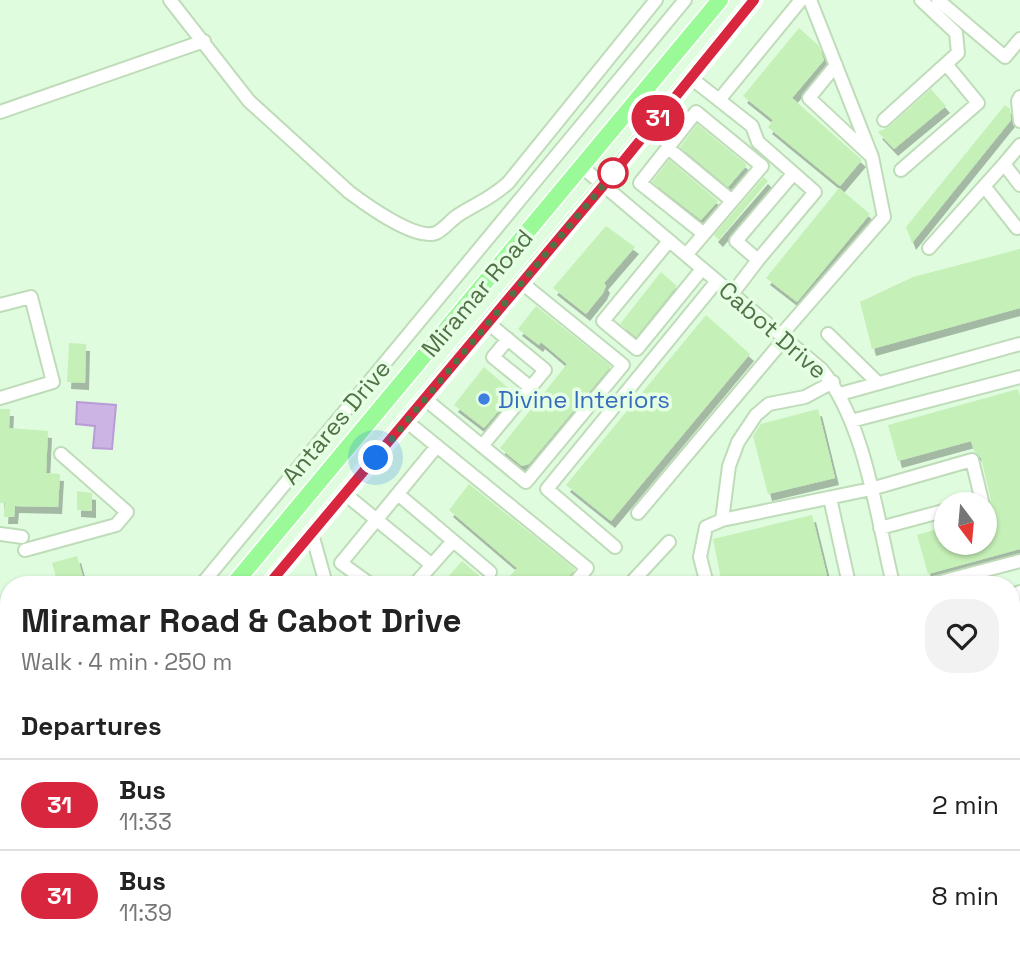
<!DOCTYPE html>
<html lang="en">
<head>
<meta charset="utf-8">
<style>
  :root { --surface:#fff; --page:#f2f2f2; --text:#222; --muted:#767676; --line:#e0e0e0 }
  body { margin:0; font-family:"Space Grotesk",sans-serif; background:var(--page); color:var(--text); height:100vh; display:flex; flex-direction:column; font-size:26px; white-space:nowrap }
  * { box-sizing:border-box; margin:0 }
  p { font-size:23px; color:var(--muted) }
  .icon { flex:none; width:38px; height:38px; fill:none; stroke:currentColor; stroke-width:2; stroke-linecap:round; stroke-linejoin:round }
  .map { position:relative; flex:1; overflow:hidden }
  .side { position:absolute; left:0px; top:576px; width:1020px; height:380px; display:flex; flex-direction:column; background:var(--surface); border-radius:28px 28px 0 0; box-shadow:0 2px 5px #0004 }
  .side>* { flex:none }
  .badge { padding:0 14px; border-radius:23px; font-size:24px; line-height:46px }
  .needle { width:46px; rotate:164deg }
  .fabs { position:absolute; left:934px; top:492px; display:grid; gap:14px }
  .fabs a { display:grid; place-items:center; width:63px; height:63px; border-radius:50%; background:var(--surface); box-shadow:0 2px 5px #0004; font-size:35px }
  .you { position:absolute; width:35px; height:35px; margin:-18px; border:5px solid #fff; border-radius:50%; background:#1a73e8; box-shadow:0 0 0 10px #1a73e833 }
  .map>.badge { position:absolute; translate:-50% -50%; box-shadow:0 0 0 4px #fff }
  h2 { padding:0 21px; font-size:26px; line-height:63px }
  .round { display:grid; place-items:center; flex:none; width:74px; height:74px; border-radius:28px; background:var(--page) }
  .headline { display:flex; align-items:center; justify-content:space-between; height:119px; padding:0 21px }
  h1 { font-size:33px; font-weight:700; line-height:52px }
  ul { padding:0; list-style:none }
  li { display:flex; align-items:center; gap:21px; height:91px; padding:0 21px; border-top:2px solid var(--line) }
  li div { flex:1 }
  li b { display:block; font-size:26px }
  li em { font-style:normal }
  li .badge { min-width:77px; font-weight:700; text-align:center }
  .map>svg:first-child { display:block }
  .water { fill:#ccb4e4; stroke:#b99bd6; stroke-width:2 }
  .building { fill:#c5f0b7; filter:url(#shadow) }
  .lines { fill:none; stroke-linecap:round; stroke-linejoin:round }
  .minor-casing { stroke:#bfdcb9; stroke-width:16 }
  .major-casing { stroke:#fff; stroke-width:19 }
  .minor { stroke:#fff; stroke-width:12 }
  .major { stroke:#99fa97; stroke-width:16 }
  .line-casing { stroke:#fff; stroke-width:16 }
  .line { stroke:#d7263d; stroke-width:10 }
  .walk { stroke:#537147; stroke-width:7; stroke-dasharray:0 12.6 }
  .stop-dot { fill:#fff; stroke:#d7263d; stroke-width:3.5 }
  .shop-dot { fill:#3f7fe0; stroke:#e5ffe4; stroke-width:2.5 }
  .labels { text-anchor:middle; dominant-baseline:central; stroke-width:7; stroke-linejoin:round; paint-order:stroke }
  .street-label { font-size:24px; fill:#537147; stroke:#e5ffe4 }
  .shop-label { font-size:24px; fill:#366cbe; stroke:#e5ffe4; text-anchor:start }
</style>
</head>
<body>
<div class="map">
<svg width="1020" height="955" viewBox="0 0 1020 955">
  <defs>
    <filter id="shadow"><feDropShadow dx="4" dy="7" stdDeviation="0" flood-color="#0004"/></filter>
  </defs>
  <rect width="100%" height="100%" fill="#e0fcdf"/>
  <path class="water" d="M 77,402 L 116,405 L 112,449 L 93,448 L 95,426 L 76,424 Z"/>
  <path class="building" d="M 799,28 L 819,46 L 824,60 L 792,98 L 862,160 L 840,186 L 768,127 L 773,120 L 743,96 Z
    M 931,89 L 946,106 L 894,149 L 878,132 L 890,126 Z
    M 1005,105 L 1010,109 L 1011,120 L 912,243 L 906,227 Z
    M 697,124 L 747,165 L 728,187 L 680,147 Z
    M 669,160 L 718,201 L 701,220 L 652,182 Z
    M 764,177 L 768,181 L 719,240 L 714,235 Z
    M 839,188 L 870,214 L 797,302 L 766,278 Z
    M 606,226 L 635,247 L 604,283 L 606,286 L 603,293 L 586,314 L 553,288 Z
    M 1020,249 L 1020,308 L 872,349 L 860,302 L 913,277 Z
    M 661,272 L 677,286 L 636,337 L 620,324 Z
    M 536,306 L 611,366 L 529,464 L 522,466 L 500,448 L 567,364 L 541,342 L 539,345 L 518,329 Z
    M 706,315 L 750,354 L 611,521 L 566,485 Z
    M 69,343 L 86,344 L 85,383 L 67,382 Z
    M 484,367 L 514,393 L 484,428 L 454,405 Z
    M 1018,389 L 1020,396 L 1020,549 L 928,574 L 917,535 L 947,526 L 947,542 L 985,542 L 985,516 L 990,514 L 988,507 L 991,500 L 981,458 L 974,451 L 971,441 L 898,461 L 888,425 Z
    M 0,409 L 10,409 L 9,428 L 48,431 L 46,473 L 60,474 L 58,507 L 15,506 L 14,517 L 4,517 L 5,503 L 0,503 Z
    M 818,409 L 835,478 L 768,494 L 753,436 L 761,424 Z
    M 469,484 L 575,569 L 563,584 L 503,584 L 517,568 L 449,510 Z
    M 77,491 L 92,493 L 92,511 L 77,510 Z
    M 812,515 L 829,584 L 722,584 L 713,539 Z
    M 77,556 L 85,584 L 58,584 L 52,563 Z
    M 462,561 L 489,584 L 442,584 Z
    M 1020,602 L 1020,708 L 1012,710 L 1012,604 Z
    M 1020,738 L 1020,846 L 1012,848 L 1012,740 Z
    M 103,947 L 140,947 L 142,955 L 105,955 Z
    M 244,947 L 294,947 L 297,955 L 247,955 Z
    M 336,947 L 385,947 L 387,955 L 338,955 Z
    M 428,947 L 528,947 L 530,955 L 430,955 Z
    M 693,947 L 763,947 L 764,950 L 743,955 L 695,955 Z"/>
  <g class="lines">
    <g class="minor-casing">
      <path id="minor" d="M 170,0 L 249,101 L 349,192 C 365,204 416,241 436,233 C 444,229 450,221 457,216 C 477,203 489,200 508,183 L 656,0
        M 938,0 L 1005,57 L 1020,39
        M 836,65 L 809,98 L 870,155
        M 691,78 L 719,100
        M 1020,97 L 1018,101 L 1020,121
        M 0,112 L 204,41
        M 884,120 L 958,53 L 956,33 L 921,0
        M 668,148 L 732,201
        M 1004,164 L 1020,145
        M 582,167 L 821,369 C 865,421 877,518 893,584
        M 901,170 L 978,103 L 946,64
        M 793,174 L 736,241 L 758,260 L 815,192 L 758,142 L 752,126 L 719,100 L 801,0
        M 984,186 L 1017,228
        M 669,241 L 603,321 L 637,349 L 702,269
        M 929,248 L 1004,164 L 1020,185
        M 686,255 L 762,166 L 696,112 L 640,183 L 704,234
        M 732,294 L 758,260
        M 0,305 L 31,297 L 53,382 L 0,398
        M 828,334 L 878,383
        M 781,335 L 884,217 L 872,157 L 810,0
        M 508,339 L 493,357 L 531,388
        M 840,394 L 1020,344
        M 425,399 L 526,482 L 623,365 L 522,283
        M 406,421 L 587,568 L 574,584
        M 851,421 L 1020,377
        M 482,446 L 545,370 L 488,323
        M 345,494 L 432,565
        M 399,495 L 490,572
        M 830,498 L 849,584
        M 638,513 L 785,338
        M 722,520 L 729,466 L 738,442 L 756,415 L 769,404 L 805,397 L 833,382
        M 880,528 L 947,510
        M 0,534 L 22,537
        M 312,534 L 326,584
        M 615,547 L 547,489 L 717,281
        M 25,550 L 116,525 L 127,512 L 61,454
        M 202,584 L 685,0
        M 370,584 L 341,563 L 437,446
        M 415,584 L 453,541
        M 630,584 L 669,542
        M 707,584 L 700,557 L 706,527 L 722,520 L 871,489 L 972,460 L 982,501 L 971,504
        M 933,584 L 1020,561
        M 1012,595 L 1020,592
        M 1012,726 L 1020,724
        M 0,728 L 9,754
        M 0,833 L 9,822
        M 1012,868 L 1020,866
        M 1012,906 L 1020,903
        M 568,947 L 570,955
        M 654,947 L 656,955
        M 906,947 L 910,955
        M 980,947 L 982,955
        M 853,955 L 879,947
        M 1019,955 L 1016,942 L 1020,940"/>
    </g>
    <g class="major-casing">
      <path id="major" d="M 234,584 L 720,0
        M 269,584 L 603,185 L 754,0
        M 0,865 L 9,854
        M 0,909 L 9,899"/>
    </g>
    <use href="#minor" class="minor"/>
    <use href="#major" class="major"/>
  </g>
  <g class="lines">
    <g class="line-casing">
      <path id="line" d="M 269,584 L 603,186 L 754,0"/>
    </g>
    <use href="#line" class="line"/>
    <path class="walk" d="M 376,458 L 621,164 L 613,173"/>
  </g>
  <circle class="stop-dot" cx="613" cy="173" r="14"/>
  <circle class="shop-dot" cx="484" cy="399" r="7"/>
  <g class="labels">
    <g class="street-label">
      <text transform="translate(477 293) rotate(-50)">Miramar Road</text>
      <text transform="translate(773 330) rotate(41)">Cabot Drive</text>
      <text transform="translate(336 422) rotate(-50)">Antares Drive</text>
    </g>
    <g class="shop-label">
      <text x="498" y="399">Divine Interiors</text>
    </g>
  </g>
</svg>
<div class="fabs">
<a><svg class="needle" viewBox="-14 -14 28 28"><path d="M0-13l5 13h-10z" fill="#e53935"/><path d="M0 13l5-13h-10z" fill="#767676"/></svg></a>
</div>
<div class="you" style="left:376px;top:458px"></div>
<b class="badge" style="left:658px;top:118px;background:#d7263d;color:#fff">31</b>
<section class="side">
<div class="headline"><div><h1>Miramar Road &amp; Cabot Drive</h1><p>Walk · 4 min · 250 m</p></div><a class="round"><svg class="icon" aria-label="heart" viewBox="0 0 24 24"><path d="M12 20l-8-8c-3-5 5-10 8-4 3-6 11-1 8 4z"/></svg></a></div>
<h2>Departures</h2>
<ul>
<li><span class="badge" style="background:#d7263d;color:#fff">31</span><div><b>Bus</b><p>11:33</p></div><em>2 min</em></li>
<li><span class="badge" style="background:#d7263d;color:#fff">31</span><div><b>Bus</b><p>11:39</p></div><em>8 min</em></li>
</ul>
</section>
</div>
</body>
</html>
